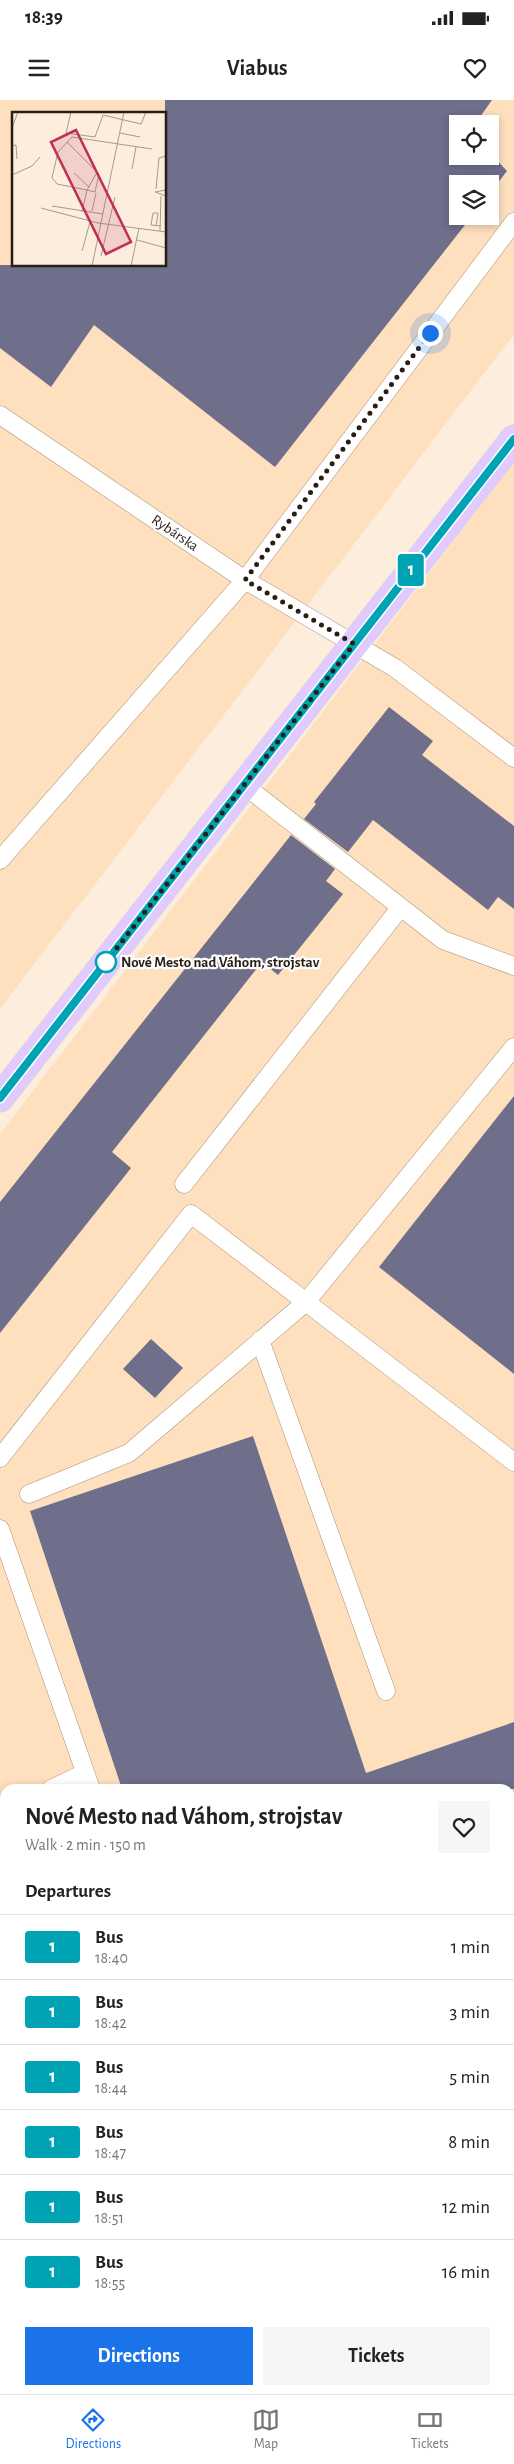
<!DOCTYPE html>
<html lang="en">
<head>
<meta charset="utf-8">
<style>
  :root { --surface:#fff; --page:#f6f6f6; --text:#222; --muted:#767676; --line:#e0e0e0; --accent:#1a73e8 }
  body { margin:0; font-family:"Alegreya Sans",sans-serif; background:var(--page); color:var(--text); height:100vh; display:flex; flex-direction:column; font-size:19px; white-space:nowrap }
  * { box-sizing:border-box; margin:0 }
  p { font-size:16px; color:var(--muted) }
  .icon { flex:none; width:28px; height:28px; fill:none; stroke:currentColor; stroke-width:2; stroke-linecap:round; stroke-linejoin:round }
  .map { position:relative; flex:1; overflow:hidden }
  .side { position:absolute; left:0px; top:1684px; width:515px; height:611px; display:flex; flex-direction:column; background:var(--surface); border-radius:15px 15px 0 0; box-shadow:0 2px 8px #0003 }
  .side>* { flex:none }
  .badge { padding:0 10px; border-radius:4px; font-size:18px; line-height:32px }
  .buttons { position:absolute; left:449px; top:15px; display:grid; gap:10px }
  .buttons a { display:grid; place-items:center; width:50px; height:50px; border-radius:0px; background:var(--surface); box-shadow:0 2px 8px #0003; font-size:25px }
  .you { position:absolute; width:25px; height:25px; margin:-12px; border:4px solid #fff; border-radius:50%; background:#1a73e8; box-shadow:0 0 0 8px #1a73e833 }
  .map>.badge { position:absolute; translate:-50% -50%; box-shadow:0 0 0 2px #fff }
  h2 { padding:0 25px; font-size:19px; line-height:45px }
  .round { display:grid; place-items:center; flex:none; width:52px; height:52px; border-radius:0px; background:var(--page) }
  .overview { display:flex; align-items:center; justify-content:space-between; height:85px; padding:0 25px }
  h1 { font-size:24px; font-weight:700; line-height:38px }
  .cta { display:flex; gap:10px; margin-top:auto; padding:10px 25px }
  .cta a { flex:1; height:58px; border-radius:0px; background:var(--accent); color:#fff; font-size:20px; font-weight:700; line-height:58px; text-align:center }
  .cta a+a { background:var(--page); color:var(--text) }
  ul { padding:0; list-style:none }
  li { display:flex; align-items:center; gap:15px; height:65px; padding:0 25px; border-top:1px solid var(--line) }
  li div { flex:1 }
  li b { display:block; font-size:19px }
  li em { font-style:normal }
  li .badge { min-width:55px; font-weight:700; text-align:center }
  .status { display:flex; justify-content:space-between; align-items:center; height:35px; padding:0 25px; background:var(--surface); direction:ltr }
  .status svg { height:14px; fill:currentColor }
  header { display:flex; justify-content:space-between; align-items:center; height:65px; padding:0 25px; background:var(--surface); font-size:22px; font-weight:700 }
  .menu { display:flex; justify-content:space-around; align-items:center; height:70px; border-top:1px solid var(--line); background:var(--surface); font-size:14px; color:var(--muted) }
  .menu a { display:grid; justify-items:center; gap:2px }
  .menu .selected { color:var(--accent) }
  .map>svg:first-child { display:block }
  .built { fill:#fedfbe; fill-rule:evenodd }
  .building { fill:#6f6e8b }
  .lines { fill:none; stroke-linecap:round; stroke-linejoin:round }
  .lane-casing { stroke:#ab947a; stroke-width:19 }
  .primary-casing { stroke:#d8d6d5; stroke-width:29 }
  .lane { stroke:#fff; stroke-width:18 }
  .primary { stroke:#e1cafe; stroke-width:28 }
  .rail-casing { stroke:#6a5f53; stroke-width:5.5 }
  .rail { stroke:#fdfdfd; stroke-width:4; stroke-dasharray:11; stroke-linecap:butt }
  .line-casing { stroke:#fff; stroke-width:11 }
  .line { stroke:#00a3b4; stroke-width:8 }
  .walk { stroke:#271e14; stroke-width:5; stroke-dasharray:0 9 }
  .stop-dot { fill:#fff; stroke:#00a3b4; stroke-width:2.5 }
  .labels { text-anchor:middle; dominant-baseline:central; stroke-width:4.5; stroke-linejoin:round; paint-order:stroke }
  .street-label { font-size:15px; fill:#271e14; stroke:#fdfdfd }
  .stop-label { font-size:15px; font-weight:bold; fill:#271e14; stroke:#fdfdfd; text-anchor:start }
  .inset-road { fill:none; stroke:#a79a8d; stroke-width:1 }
  .view { fill:#bf2f56; fill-opacity:0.15; stroke:#bf2f56; stroke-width:2.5 }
  .inset-edge { fill:none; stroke:#271e14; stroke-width:2.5 }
</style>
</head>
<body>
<div class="status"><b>18:39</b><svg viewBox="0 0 49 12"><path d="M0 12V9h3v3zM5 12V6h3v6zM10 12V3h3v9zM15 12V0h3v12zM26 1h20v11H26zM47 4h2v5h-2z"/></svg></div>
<header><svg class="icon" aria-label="menu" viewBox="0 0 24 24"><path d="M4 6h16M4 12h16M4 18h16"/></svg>Viabus<svg class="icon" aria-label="heart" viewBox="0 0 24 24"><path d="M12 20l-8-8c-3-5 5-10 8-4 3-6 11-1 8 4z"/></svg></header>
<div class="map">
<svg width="514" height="2294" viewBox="0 0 514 2294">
  <rect width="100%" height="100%" fill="#fceddd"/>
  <path class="built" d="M 0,0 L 514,0 L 514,234 L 0,909 ZM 14,14 L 165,14 L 165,165 L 14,165 ZM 458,24 L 490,24 L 490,56 L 458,56 ZM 458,84 L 490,84 L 490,116 L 458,116 Z
    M 514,362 L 514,2294 L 0,2294 L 0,1034 ZM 5,1689 L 510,1689 L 510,2290 L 5,2290 Z"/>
  <path class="building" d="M 165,0 L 492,0 L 475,24 L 458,24 L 458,56 L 490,56 L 490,53 L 507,71 L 490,93 L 490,84 L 458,84 L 458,116 L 472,116 L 275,367 L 94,225 L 51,287 L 0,248 L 0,165 L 165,165 Z
    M 389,607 L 433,641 L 422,655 L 514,726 L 514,809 L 498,797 L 488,810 L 373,720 L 348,752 L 304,719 L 316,704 L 314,702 Z
    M 291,735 L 335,769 L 326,781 L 343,794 L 278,875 L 262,862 L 112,1052 L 131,1068 L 0,1233 L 0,1102 Z
    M 514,996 L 514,1274 L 379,1167 Z
    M 151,1239 L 183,1268 L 155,1298 L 123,1269 Z
    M 253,1336 L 366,1673 L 514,1622 L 514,1689 L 122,1689 L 30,1411 Z"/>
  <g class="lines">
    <g class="lane-casing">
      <path id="lane" d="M 0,315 L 245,480 L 395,568 L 514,658
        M 244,685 L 443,840 L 514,866
        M 0,760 L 245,480 L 514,122
        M 514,947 L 306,1202 L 514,1362
        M 184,1084 L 400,808
        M 260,1240 L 386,1591
        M 0,1358 L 191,1114 L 306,1202 L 129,1353 L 29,1394
        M 0,1429 L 91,1689
        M 51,1689 L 85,1673
        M 0,1745 L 5,1738
        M 510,2045 L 514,2039
        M 0,2116 L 5,2120
        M 0,2198 L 5,2202
        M 136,2290 L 142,2294"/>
    </g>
    <g class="primary-casing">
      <path id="primary" d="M 0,998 L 514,339"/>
    </g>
    <use href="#lane" class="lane"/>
    <use href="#primary" class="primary"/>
    <g class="rail-casing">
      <path id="rail" d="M 510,2083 L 514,2077
        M 510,2247 L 514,2242
        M 510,2287 L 514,2282
        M 384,2294 L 386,2290
        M 467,2294 L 470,2290"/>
    </g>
    <use href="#rail" class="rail"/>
  </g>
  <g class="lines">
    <g class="line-casing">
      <path id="line" d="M 0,998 L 514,339"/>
    </g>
    <use href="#line" class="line"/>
    <path class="walk" d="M 106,862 L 354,544 L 245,480 L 430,233"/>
  </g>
  <circle class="stop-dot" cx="106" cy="862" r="10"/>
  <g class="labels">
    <g class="street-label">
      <text transform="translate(175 433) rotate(34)">Rybárska</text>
    </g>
    <g class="stop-label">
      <text x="121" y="862">Nové Mesto nad Váhom, strojstav</text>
    </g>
  </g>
  <g transform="translate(12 12)">
    <rect width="154" height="154" fill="#fceddd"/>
    <path class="inset-road" d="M 59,0 L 54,21 L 83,25 L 91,3 L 129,12 L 134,0M 0,16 L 6,0M 108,21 L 128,25M 55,30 L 87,62 L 83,80 L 75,78 L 84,62M 0,34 L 4,33 L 5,47M 120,57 L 124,35M 62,61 L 77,75M 0,63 L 20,54 L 28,45M 144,77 L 147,46 L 154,44M 154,78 L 143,80 L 154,84M 40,94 L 91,102M 29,96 L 86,111 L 154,120M 80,99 L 84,81M 70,100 L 75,78 L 45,72 L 40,66 L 46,40 L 60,25 L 140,37M 144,114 L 146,101 L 141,101 L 139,113 L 149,114M 148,119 L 149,84M 125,128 L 154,136M 70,139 L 78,110M 89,144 L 103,85M 80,154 L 112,0M 119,154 L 127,116"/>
    <path class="view" d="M 64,18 L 119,130 L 94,142 L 39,30 Z"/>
    <rect width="154" height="154" class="inset-edge"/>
  </g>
</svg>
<div class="buttons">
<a><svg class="icon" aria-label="locate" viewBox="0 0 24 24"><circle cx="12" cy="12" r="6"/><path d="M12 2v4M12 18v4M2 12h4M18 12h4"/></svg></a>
<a><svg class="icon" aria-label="layers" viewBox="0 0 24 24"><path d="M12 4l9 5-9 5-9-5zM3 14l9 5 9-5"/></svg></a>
</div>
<div class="you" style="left:430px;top:233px"></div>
<b class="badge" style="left:411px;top:470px;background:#00a3b4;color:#fff">1</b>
<section class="side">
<div class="overview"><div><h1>Nové Mesto nad Váhom, strojstav</h1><p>Walk · 2 min · 150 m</p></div><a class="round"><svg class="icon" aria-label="heart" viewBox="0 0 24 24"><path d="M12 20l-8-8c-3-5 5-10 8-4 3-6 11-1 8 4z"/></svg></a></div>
<h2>Departures</h2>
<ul>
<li><span class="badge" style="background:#00a3b4;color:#fff">1</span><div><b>Bus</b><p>18:40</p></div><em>1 min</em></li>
<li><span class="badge" style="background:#00a3b4;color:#fff">1</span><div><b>Bus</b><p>18:42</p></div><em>3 min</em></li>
<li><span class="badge" style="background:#00a3b4;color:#fff">1</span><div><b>Bus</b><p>18:44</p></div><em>5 min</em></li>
<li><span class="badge" style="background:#00a3b4;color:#fff">1</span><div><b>Bus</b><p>18:47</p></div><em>8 min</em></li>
<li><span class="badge" style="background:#00a3b4;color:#fff">1</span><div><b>Bus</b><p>18:51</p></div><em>12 min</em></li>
<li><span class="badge" style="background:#00a3b4;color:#fff">1</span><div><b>Bus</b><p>18:55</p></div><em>16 min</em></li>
</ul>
<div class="cta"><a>Directions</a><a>Tickets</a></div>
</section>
</div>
<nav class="menu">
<a class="selected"><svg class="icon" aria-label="directions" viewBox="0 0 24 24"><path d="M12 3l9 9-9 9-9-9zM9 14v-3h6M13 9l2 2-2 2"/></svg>Directions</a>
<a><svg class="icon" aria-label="map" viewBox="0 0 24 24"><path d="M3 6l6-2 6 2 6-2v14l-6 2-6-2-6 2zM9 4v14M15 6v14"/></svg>Map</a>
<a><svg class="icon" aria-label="tickets" viewBox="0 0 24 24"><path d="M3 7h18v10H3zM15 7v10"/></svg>Tickets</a>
</nav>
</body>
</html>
